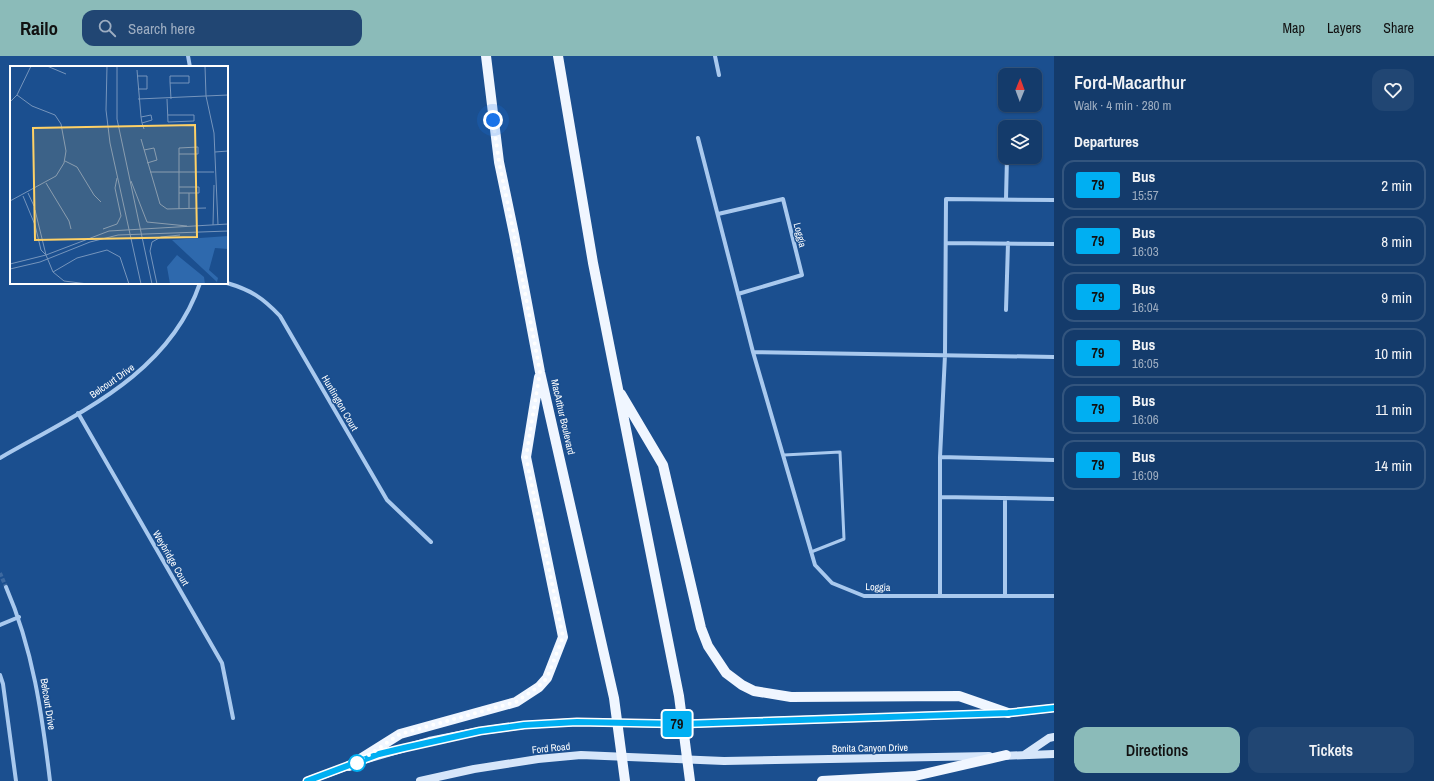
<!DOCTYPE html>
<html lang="en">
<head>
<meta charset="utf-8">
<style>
  :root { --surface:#143b6b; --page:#214673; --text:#f1f3f6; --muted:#9dadc1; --line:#33557e; --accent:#8bbbb9 }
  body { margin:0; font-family:"Archivo Narrow",sans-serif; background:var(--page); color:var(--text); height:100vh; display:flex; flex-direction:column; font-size:15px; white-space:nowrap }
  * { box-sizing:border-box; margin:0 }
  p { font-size:13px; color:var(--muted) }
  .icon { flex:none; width:22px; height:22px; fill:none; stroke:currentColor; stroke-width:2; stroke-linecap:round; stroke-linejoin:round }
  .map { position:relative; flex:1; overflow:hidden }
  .panel { display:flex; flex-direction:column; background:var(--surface); width:380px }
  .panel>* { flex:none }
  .badge { padding:0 8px; border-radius:3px; font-size:14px; line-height:26px }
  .needle { width:26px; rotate:1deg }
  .buttons { position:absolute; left:998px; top:12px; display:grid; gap:8px }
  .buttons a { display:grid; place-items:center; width:44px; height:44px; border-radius:8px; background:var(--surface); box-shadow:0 1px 3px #0004,0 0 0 1px var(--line); font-size:20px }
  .you { position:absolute; width:20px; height:20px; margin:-10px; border:3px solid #fff; border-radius:50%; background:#1a73e8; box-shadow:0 0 0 6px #1a73e833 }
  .map>.badge { position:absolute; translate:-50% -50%; box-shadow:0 0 0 2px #fff }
  h2 { padding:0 20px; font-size:15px; line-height:36px }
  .round { display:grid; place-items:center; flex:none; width:42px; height:42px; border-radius:12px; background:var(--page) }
  .summary { display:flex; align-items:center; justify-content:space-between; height:68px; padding:0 20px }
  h1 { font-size:19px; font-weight:600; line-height:30px }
  .cta { display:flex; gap:8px; margin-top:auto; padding:8px 20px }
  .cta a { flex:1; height:46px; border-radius:12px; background:var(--accent); color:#111; font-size:16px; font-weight:600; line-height:46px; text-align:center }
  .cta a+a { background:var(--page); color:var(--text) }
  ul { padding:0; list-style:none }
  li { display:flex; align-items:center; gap:12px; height:50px; margin:0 8px 6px; padding:0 12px; border:2px solid var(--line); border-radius:12px }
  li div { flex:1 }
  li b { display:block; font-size:15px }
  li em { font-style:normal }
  li .badge { min-width:44px; font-weight:700; text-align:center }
  header { display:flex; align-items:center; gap:24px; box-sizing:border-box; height:56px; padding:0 20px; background:var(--accent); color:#111 }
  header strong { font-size:19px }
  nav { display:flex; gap:22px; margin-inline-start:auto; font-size:14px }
  .search { width:280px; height:36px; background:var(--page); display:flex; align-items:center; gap:10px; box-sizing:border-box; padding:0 14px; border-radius:12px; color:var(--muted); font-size:15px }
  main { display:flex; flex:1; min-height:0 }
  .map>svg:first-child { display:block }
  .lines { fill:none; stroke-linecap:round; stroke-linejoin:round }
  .street-tunnel { stroke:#3d69a0; stroke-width:4; stroke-dasharray:4 2; stroke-linecap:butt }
  .lane { stroke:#a9c9ee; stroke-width:3 }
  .street { stroke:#a9c9ee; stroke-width:4 }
  .secondary { stroke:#d6e6fa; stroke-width:8 }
  .primary { stroke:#f0f6ff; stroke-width:10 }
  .line-casing { stroke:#fff; stroke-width:9 }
  .line { stroke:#00aff2; stroke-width:6 }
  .walk { stroke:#fff; stroke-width:4; stroke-dasharray:0 7.2 }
  .stop-dot { fill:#fff; stroke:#00aff2; stroke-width:2 }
  .labels { text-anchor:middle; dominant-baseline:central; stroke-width:3; stroke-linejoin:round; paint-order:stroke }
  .street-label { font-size:10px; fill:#fff; stroke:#1b4f8f }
  .inset-road { fill:none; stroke:#7695bc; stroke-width:1 }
  .view { fill:#ffd166; fill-opacity:0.15; stroke:#ffd166; stroke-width:2 }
  .inset-edge { fill:none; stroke:#fff; stroke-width:2 }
</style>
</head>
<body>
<header>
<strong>Railo</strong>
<div class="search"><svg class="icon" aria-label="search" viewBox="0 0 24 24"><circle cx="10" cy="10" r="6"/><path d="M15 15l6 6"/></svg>Search here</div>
<nav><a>Map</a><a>Layers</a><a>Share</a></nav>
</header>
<main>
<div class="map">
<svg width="1054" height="725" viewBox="0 0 1054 725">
  <rect width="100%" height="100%" fill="#1b4f8f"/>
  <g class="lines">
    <path class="street-tunnel" d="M 0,517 L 6,531"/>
    <path class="lane" d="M 784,399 L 840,396 L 844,483 L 811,496"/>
    <path class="street" d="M 188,0 L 190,11
      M 715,0 L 719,19
      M 698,82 L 753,296 L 815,509 L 832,527 L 864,540 L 1054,540
      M 1006,143 L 1007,101
      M 718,158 L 783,143 L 802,219 L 738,238
      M 946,187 L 1054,188
      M 227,227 C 251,234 263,242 280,260 L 387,444 L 431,486
      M 1006,254 L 1008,187
      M 753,296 L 1054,301
      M 78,357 L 222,607 L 233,662
      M 940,401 L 1054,404
      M 0,402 C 78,357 169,319 200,227
      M 940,441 L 1054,443
      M 1005,442 L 1005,540
      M 6,531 C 33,593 42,658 50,725
      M 940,540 L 940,401 L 945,299 L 946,143 L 1054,144
      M 0,569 L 19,561
      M 0,619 L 3,628 L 16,725"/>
    <path class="secondary" d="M 1024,699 L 1049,682 L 1054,681
      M 1001,700 L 1054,698
      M 364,704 L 429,685 L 480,675 L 524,669 L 577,666 L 683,668 L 1008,657 L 1054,652
      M 307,725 L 353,708
      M 420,725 L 474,713 L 538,703 L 581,699 L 724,705 L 989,700"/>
    <path class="primary" d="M 486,0 L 499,106 L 514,178 L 540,316 L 614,642 L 625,725
      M 558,0 L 593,207 L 679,640 L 690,725
      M 621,338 L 663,409 L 701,572 L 708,590 L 726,617 L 742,629 L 754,635 L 791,641 L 959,640 L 1008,657
      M 349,710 L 400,678 L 516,646 L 539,631 L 547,622 L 563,581 L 526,401 L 539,321
      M 822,725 L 915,720 L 1006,699"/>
  </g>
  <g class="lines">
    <g class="line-casing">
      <path id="line" d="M 307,725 L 379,698 L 404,692 L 480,675 L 524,669 L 577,666 L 683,668 L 1008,657 L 1054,652"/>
    </g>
    <use href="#line" class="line"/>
    <path class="walk" d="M 357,707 L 400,678 L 516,646 L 538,631 L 547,622 L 563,581 L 526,401 L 540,316 L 514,178 L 499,106 L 493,64"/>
  </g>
  <circle class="stop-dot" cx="357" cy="707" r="8"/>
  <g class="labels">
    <g class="street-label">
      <text transform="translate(800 179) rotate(76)">Loggia</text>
      <text transform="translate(112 325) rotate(-35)">Belcourt Drive</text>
      <text transform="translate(340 347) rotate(60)">Huntington Court</text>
      <text transform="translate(563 361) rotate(77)">MacArthur Boulevard</text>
      <text transform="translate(171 502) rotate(60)">Weybridge Court</text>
      <text transform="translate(878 531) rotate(2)">Loggia</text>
      <text transform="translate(48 648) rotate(81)">Belcourt Drive</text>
      <text transform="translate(551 692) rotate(-6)">Ford Road</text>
      <text transform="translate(870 692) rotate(-1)">Bonita Canyon Drive</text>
    </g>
  </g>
  <g transform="translate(10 10)">
    <rect width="218" height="218" fill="#1b4f8f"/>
    <path d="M 218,170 L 218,183 L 205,182 L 199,204 L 208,212 L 207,216 L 162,174 ZM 167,189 L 194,211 L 195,218 L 160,218 L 157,201 Z" fill="#2e69ad"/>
    <path class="inset-road" d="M 37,0 L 56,8M 97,0 L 96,44 L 100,77 L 131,218M 107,0 L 107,53 L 142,218M 195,0 L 196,30 L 204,67 L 208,159M 218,0 L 218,29M 127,4 L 131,51M 127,10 L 137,10 L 137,23 L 128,23M 160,17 L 179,17 L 179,10 L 160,10 L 160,16 L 161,33M 7,29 L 21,0M 128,33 L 218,29M 157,33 L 158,56 L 184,55 L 184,49 L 158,49M 0,36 L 7,29 L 22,40 L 45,49 L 51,58 L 56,85 L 54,97 L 46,110 L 0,135M 132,57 L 142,54 L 141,49 L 131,51 L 132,57 L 134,63M 131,73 L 150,138 L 157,143 L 196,142M 134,84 L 144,82 L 147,94 L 137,97M 205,86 L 218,85M 169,88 L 188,88 L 188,81 L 169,82 L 169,143M 55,95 L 67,101 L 84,129 L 91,136M 140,106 L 204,106M 121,115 L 137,156 L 177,160M 36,117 L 59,155 L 61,163M 169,121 L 189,121 L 189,127 L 169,127M 18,127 L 24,140M 179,127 L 179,142M 13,130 L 25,159 L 31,184 L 36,189M 25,144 L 36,189 L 43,206 L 54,215 L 78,218M 203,159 L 204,119M 93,163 L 107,158 L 111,150 L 105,122 L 107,112M 0,198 L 36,189 L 99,165 L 218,158M 0,203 L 30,196 L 80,176 L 108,169 L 218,165M 43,206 L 67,192 L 97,184 L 110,191 L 119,218M 147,218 L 140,185 L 142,176 L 151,171 L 170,169"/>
    <path class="view" d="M 185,59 L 187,171 L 25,174 L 23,62 Z"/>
    <rect width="218" height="218" class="inset-edge"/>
  </g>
</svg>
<div class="buttons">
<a><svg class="needle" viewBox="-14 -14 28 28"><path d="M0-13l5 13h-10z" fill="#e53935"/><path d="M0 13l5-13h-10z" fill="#9dadc1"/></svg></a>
<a><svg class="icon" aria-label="layers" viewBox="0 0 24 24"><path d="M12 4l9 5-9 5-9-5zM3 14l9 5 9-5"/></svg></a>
</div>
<div class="you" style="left:493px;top:64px"></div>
<b class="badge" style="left:677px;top:668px;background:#00aff2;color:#111">79</b>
</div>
<section class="panel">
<div class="summary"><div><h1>Ford-Macarthur</h1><p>Walk · 4 min · 280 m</p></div><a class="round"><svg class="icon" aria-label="heart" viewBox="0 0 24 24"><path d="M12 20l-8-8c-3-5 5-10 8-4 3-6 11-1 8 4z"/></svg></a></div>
<h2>Departures</h2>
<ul>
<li><span class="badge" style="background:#00aff2;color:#111">79</span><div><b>Bus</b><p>15:57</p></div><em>2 min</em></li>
<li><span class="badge" style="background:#00aff2;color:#111">79</span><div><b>Bus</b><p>16:03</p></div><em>8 min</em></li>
<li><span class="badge" style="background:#00aff2;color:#111">79</span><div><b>Bus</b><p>16:04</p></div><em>9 min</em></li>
<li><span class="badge" style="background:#00aff2;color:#111">79</span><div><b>Bus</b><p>16:05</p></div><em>10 min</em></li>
<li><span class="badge" style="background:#00aff2;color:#111">79</span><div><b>Bus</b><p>16:06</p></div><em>11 min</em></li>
<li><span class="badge" style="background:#00aff2;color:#111">79</span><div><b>Bus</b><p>16:09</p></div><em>14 min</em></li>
</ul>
<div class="cta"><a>Directions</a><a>Tickets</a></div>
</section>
</main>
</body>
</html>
